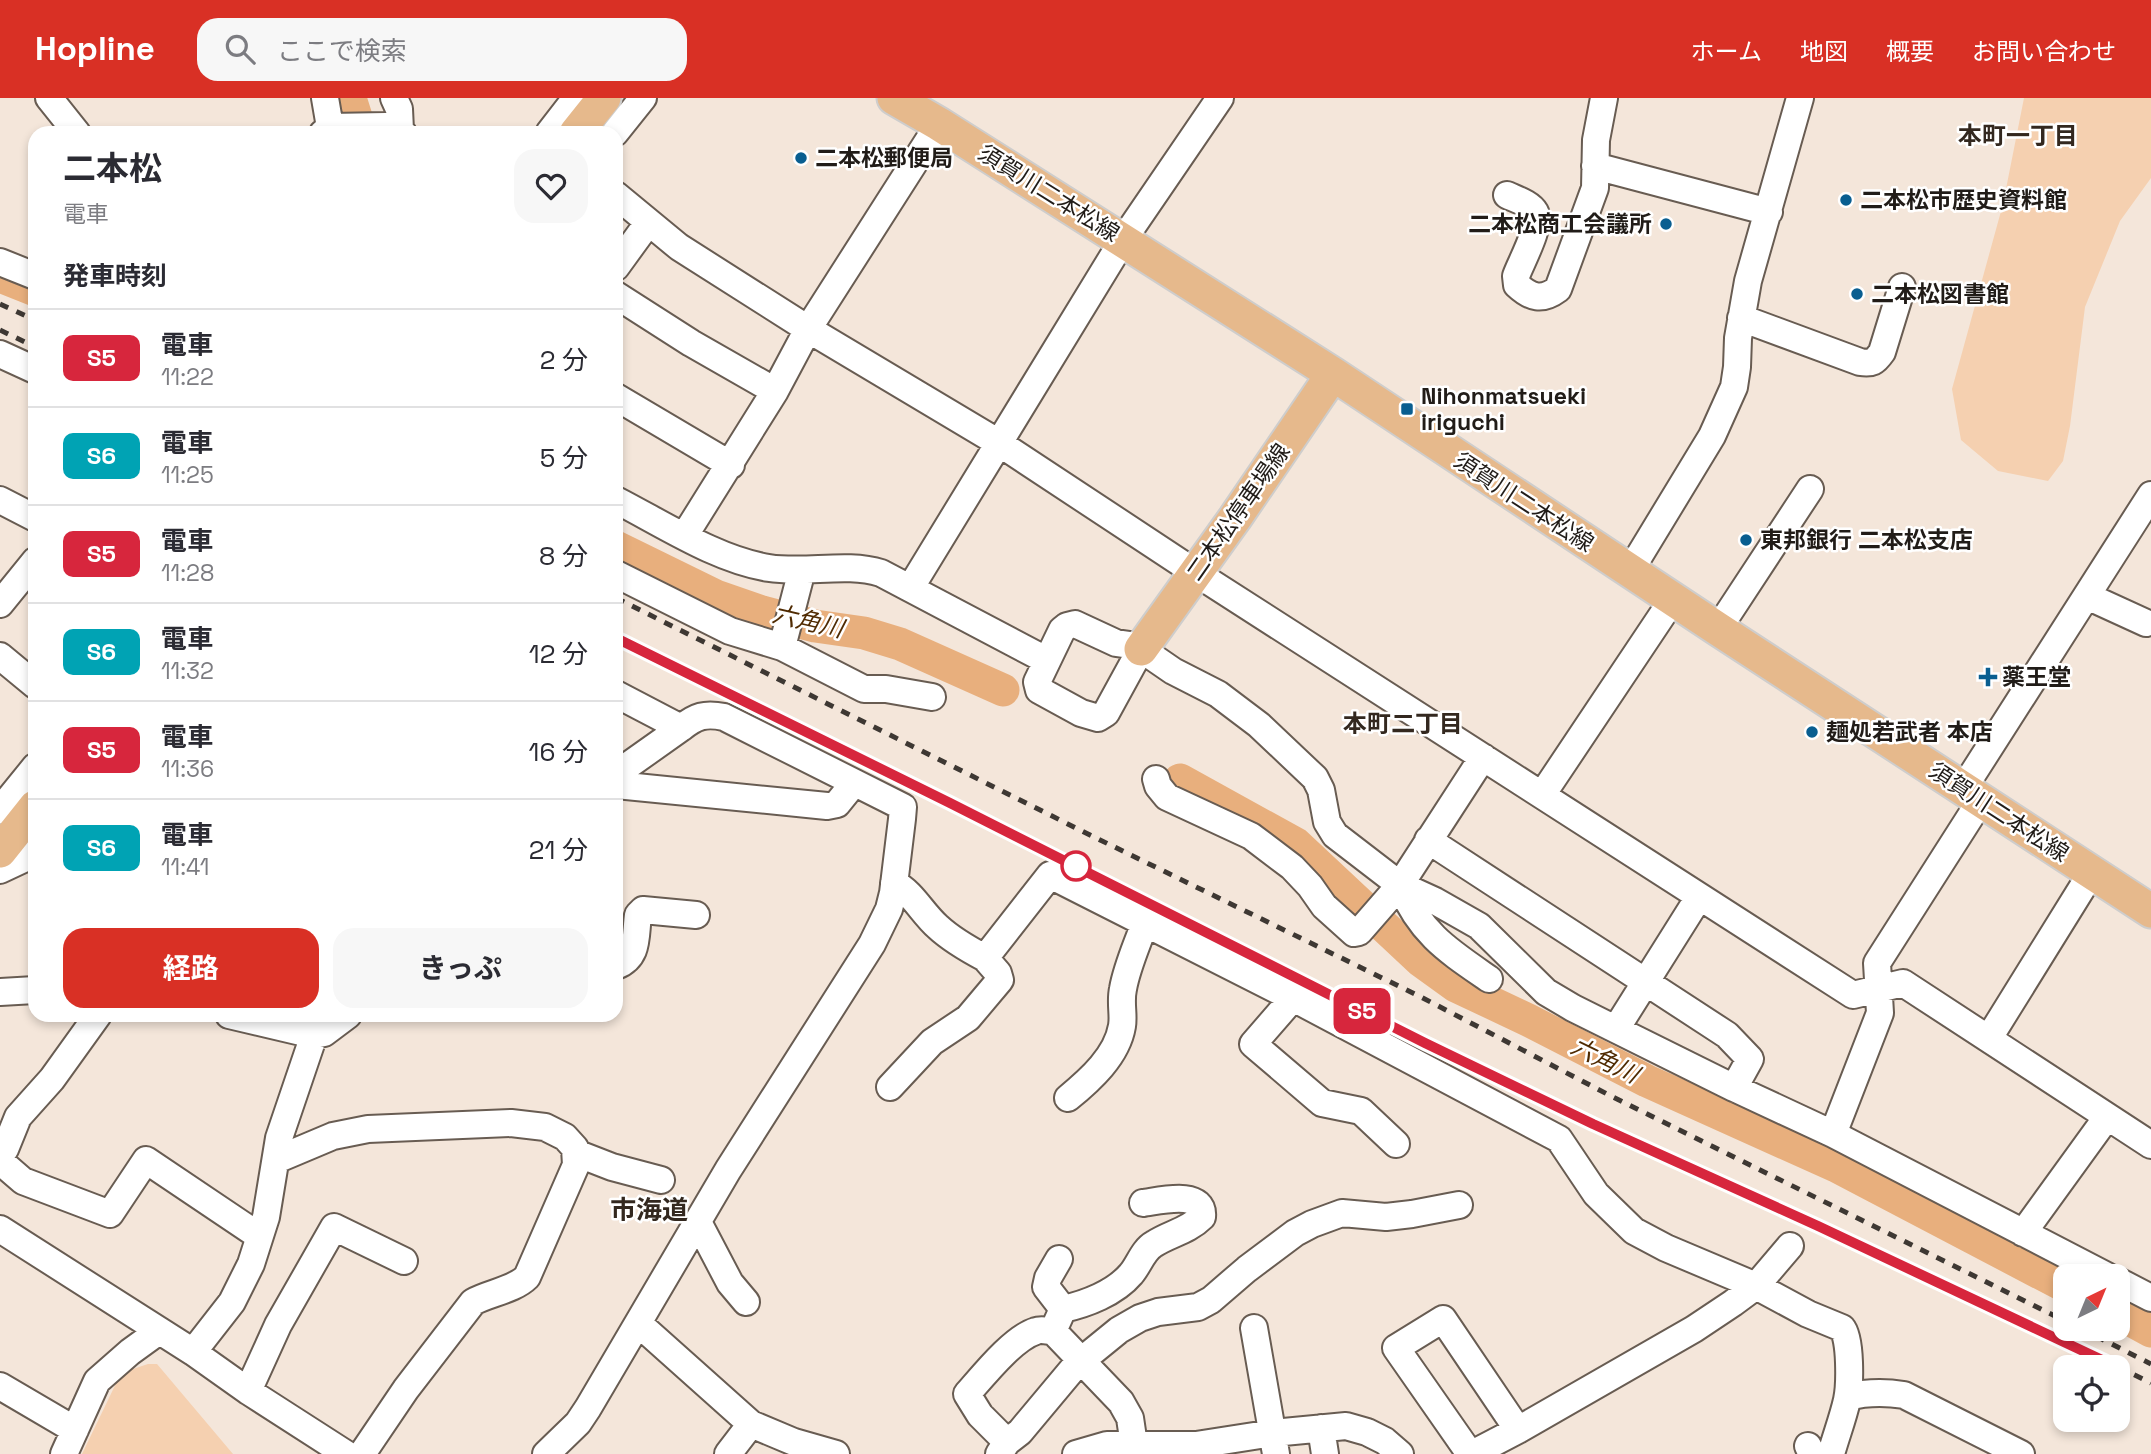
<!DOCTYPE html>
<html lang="ja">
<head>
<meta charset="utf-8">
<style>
  :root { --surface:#fff; --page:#f7f7f7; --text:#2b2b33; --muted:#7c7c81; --line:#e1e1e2; --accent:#d93025 }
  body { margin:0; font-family:"Space Grotesk","Noto Sans JP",sans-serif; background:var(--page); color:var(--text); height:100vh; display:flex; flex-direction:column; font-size:26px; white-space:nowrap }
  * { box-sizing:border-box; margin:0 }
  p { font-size:23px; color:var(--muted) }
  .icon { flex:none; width:38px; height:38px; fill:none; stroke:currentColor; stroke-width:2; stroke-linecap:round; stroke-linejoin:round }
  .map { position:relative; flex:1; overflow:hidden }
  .side { position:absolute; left:28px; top:28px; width:595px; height:896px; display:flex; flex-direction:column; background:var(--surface); border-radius:21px; box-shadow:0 4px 10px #0003 }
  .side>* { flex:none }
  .badge { padding:0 14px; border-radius:10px; font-size:24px; line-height:46px }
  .needle { width:46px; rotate:43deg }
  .controls { position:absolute; left:2053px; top:1166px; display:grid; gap:14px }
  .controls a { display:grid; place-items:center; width:77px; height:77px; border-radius:14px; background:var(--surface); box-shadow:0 4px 10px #0003; font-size:35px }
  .map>.badge { position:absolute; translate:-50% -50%; box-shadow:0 0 0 4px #fff }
  h2 { padding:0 35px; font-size:26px; line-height:63px }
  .round { display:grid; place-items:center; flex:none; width:74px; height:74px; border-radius:21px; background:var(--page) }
  .headline { display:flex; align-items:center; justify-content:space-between; height:119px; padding:0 35px }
  h1 { font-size:33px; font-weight:700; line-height:52px }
  .primary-button { display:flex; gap:14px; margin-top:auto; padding:14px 35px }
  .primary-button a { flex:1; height:80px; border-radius:21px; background:var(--accent); color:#fff; font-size:28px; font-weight:700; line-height:80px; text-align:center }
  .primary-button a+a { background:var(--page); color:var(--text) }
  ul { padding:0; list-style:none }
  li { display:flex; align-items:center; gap:21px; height:98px; padding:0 35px; border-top:2px solid var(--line) }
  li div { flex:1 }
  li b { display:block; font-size:26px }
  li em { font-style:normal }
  li .badge { min-width:77px; font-weight:700; text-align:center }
  header { display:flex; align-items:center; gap:42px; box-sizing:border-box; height:98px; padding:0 35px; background:var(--accent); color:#fff }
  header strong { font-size:33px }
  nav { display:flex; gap:38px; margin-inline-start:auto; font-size:24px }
  .search { width:490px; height:63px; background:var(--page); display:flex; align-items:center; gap:18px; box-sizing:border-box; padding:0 24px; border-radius:21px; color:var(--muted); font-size:26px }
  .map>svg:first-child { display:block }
  .green { fill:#f5d0b0 }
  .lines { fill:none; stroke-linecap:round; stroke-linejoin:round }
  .river { stroke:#e8af7d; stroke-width:33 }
  .minor-casing { stroke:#685c52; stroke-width:30 }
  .major-casing { stroke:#cecdcc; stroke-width:37 }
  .minor { stroke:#fff; stroke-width:26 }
  .major { stroke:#e6b98c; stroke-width:33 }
  .rail { stroke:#3e3833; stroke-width:5; stroke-dasharray:9 9; stroke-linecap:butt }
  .line-casing { stroke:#fff; stroke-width:16 }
  .line { stroke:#d7263d; stroke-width:10 }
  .poi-dot { fill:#095e90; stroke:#fff; stroke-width:2.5 }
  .stop-dot { fill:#fff; stroke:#d7263d; stroke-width:3.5 }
  .labels { text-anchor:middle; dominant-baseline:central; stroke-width:5; stroke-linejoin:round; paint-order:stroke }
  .poi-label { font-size:23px; font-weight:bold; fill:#211c18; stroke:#fff; text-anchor:start }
  .street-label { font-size:23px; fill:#211c18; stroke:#fff }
  .neighbourhood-label { font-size:24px; font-weight:bold; fill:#33281f; stroke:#fff }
  .water-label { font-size:24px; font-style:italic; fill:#502b02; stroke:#fff }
  .quarter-label { font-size:26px; font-weight:bold; fill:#33281f; stroke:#fff }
</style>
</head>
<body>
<header>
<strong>Hopline</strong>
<div class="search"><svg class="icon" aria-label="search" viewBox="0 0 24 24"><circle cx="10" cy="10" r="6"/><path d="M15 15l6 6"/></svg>ここで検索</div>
<nav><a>ホーム</a><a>地図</a><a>概要</a><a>お問い合わせ</a></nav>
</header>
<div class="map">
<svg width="2151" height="1356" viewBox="0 0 2151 1356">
  <rect width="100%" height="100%" fill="#f4e6da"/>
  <path class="green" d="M 2024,0 L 2151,0 L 2151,80 L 2120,123 L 2085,209 L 2070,328 L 2063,363 L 2048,383 L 1998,373 L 1961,342 L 1952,291 L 2003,106 Z
    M 148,1266 L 157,1266 L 233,1356 L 82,1356 L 121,1275 Z"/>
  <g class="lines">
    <path class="river" d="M 350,0 L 361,35
      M 0,178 L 35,192
      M 616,449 L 716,498 L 762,514 L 815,528 L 864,535 L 900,546 L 1003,592
      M 1180,682 L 1296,746 L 1420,862 L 1456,888 L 1528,922 L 1647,983 L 1836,1068 L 2065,1188
      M 2118,1215 L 2151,1233"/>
    <g class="minor-casing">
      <path id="minor" d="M 49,0 L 77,35
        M 325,0 L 331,35
        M 394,0 L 399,11 L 400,32
        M 323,35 L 330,29 L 386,28 L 403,35
        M 549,35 L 576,0
        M 615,35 L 643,0
        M 1595,68 L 1769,114
        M 616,97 L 679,149 L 808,231 L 999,345 L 1196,475 L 1853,897 L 1903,885 L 2151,1047
        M 1507,97 C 1515,101 1530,105 1535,114 C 1542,127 1521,164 1516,178 L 1517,187 C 1531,200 1542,203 1558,191 L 1595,90 L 1596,42 L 1604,0
        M 0,164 L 35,178
        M 616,169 L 648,125
        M 616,197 L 691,245 L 775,293
        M 1741,220 L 1860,264 C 1872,266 1875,264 1882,254 L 1902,189
        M 0,256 L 35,272
        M 616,299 L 731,367
        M 0,402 L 35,420
        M 616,402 C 663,426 717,462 769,470 C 806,476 846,464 881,475 L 1046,562
        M 685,437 L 775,293 L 808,231 L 939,26
        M 1630,473 L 1712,338 L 1734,289 L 1737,269 L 1738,240 L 1748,183 L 1800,0
        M 616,476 L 730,533 L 782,549 L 864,591 L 886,591 L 932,599
        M 911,489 L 1123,142 L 1220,0
        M 2087,498 L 2146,525
        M 0,506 L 35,463
        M 1718,531 L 1810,391
        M 782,549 L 802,472
        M 1141,551 L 1106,615 L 1098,620 L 1081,615 L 1039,592 L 1037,584 L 1062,532 L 1067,528 L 1075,526 L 1116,545 L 1130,547 L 1141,551 L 1173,573 L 1218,596 L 1259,627 L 1315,680 L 1321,692 L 1327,724 L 1335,737 L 1400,787 L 1435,803 L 1479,828 L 1546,894 L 1573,910 L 1734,990 L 1833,1036 L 2107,1178
        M 0,558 L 35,587
        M 616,676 L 681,630
        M 1156,681 L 1158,688 L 1167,699 L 1251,738 L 1292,769 L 1310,788 L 1324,808 L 1354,835 L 1359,834 L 1400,787 L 1483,659
        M 616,687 L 827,708 L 837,706 L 854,685
        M 1963,691 L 2151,397
        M 1542,697 L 1673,501
        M 0,712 L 35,669
        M 1428,742 L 1727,937 L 1750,961 L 1734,990
        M 0,772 L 32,757 L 35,754
        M 894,785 C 913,795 922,815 938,829 C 952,842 968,851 985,860 L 1050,777 L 1293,900 L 1559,1041 L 1596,1096 L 1634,1133 L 1666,1150 L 1756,1188 L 1808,1216 L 1842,1230 C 1851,1240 1850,1288 1847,1302 C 1843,1320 1836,1338 1831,1356
        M 1400,787 C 1421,836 1447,852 1489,881
        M 616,868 C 639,859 635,839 638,817 L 643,812 L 696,817
        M 0,894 L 35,892
        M 1293,900 L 1253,946 L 1322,1005 L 1361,1013 L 1396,1046
        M 229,917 L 314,937
        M 1616,931 L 1699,799
        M 1989,940 L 2092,774
        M 890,989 L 932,944 L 968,920 L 1000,882 L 998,875 L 985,860
        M 1068,1000 C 1090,982 1117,958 1122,928 C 1124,917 1120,904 1123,891 C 1127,868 1138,845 1145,824
        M 1833,1036 L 1880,915 L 1877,865 L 1981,702
        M 0,1055 L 5,1051 L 18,1019 L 52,981 L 98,917
        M 576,1055 L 612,1069 L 661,1082
        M 276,1062 L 333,1038 L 368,1031 L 511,1025 L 545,1029 L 565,1039 L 575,1050 L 576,1067 L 527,1179 C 514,1192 489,1195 473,1204 L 406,1291 L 362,1356
        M 0,1063 L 23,1083 L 110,1116 L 146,1062 L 259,1138
        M 698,1124 L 730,1185 L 746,1204
        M 0,1131 L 193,1254 L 248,1293 L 346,1356
        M 2023,1135 L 2107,1019
        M 1059,1161 L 1048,1180 L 1046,1189 L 1063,1211
        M 2118,1183 L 2151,1200
        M 639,1226 L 751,1326 L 794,1344 L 836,1356
        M 1254,1230 L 1276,1356
        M 193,1254 L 232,1204 L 251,1166 L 266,1119 L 279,1040 L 314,937 L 324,935 L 348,917
        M 0,1288 L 75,1332
        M 248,1293 L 278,1227 L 334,1129 L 404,1163
        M 1848,1299 C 1867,1294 1884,1294 1904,1297 L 2021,1356
        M 1321,1330 L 1325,1356
        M 1518,1332 L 1694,1231 L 1733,1205 L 1756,1188 L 1790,1148
        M 1007,1344 L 980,1317 L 967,1296 C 983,1278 1013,1240 1036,1233 C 1041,1231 1047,1233 1053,1233
        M 1134,1347 L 1130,1320 L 1121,1304 L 1053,1233 L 1063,1211 C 1086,1206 1115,1195 1131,1176 C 1139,1167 1143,1152 1154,1146 C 1169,1136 1188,1133 1202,1119 C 1205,1091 1159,1103 1143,1105
        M 1808,1348 L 1812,1356
        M 64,1356 L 97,1283 L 130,1254 L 159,1233
        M 546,1356 L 578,1325 L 588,1310 L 728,1072 L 872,846 L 889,811 L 893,795 L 902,721 L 903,709 L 724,619 C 705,615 696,618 681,630 L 616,596
        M 728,1356 L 751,1326
        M 999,1356 L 1007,1344 L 1020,1334 L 1076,1267 L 1119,1232 L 1140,1220 L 1158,1214 L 1198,1209 L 1211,1202 L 1247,1171 L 1295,1135 L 1312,1126 L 1342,1115 L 1386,1119 L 1412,1116 L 1459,1107
        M 1076,1356 L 1107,1347 L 1196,1347 L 1273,1335 L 1346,1328 L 1367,1334 L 1385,1343 L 1400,1356
        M 1470,1356 L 1396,1250 L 1443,1221 L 1518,1332 L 1472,1356"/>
    </g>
    <g class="major-casing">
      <path id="major" d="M 894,0 L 939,26 L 1333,276 L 1718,531 L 2151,813
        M 576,35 L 604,0
        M 1141,551 L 1235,420 L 1333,276
        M 0,753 L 35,709"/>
    </g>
    <use href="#minor" class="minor"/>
    <use href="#major" class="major"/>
    <path class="rail" d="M 0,206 L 35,222
      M 0,232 L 35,249
      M 616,500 L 1090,737 L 1421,899 L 1609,997 L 2065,1223
      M 616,540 L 1077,768 L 1401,933 L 1593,1026 L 1818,1127 L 2117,1269
      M 2080,1230 L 2151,1266
      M 2118,1269 L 2151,1285"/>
  </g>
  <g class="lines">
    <g class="line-casing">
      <path id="line" d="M 616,540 L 950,705 L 1425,945 L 1593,1026 L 1818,1128 L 2117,1269"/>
    </g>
    <use href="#line" class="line"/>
  </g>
  <g class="poi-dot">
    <circle cx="801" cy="60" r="7"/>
    <circle cx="1846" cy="102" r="7"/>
    <circle cx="1666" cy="126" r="7"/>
    <circle cx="1857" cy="196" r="7"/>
    <rect x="1400" y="304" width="14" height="14" rx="3.5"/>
    <circle cx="1746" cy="442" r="7"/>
    <path d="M1984.5 568.5h7v7h7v7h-7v7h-7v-7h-7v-7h7z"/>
    <circle cx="1812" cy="634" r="7"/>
  </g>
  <circle class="stop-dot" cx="1076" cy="768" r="14"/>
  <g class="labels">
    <g class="poi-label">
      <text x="815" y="60">二本松郵便局</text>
      <text x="1860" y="102">二本松市歴史資料館</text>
      <text x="1652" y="126" text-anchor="end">二本松商工会議所</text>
      <text x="1871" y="196">二本松図書館</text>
      <text x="1421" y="298">Nihonmatsueki<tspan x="1421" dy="26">iriguchi</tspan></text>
      <text x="1760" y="442">東邦銀行 二本松支店</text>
      <text x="2002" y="579">薬王堂</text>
      <text x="1826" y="634">麺処若武者 本店</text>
    </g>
    <g class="street-label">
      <text transform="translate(1049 95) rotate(32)">須賀川二本松線</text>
      <text transform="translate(1524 404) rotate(33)">須賀川二本松線</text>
      <text transform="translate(1238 414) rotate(-55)">二本松停車場線</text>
      <text transform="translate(1999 714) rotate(33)">須賀川二本松線</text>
    </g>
    <g class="neighbourhood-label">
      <text x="2018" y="37">本町一丁目</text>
      <text x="1403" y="625">本町二丁目</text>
    </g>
    <g class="water-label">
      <text transform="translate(808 523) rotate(13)">六角川</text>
      <text transform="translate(1605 962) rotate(26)">六角川</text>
    </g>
    <g class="quarter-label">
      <text x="649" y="1112">市海道</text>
    </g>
  </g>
</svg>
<div class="controls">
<a><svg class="needle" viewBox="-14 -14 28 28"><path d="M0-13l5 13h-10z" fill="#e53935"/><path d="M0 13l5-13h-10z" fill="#7c7c81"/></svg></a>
<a><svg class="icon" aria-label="locate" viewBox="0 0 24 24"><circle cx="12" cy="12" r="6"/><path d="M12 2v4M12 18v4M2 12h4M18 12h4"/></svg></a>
</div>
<b class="badge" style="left:1362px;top:913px;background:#d7263d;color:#fff">S5</b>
<section class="side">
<div class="headline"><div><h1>二本松</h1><p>電車</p></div><a class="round"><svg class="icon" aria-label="heart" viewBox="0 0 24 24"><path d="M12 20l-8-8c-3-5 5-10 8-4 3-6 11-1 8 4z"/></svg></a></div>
<h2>発車時刻</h2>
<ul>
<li><span class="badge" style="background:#d7263d;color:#fff">S5</span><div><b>電車</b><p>11:22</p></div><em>2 分</em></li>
<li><span class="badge" style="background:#00a3b4;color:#fff">S6</span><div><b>電車</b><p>11:25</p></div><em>5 分</em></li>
<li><span class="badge" style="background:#d7263d;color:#fff">S5</span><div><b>電車</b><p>11:28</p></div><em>8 分</em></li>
<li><span class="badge" style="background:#00a3b4;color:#fff">S6</span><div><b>電車</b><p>11:32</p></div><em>12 分</em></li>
<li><span class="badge" style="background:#d7263d;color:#fff">S5</span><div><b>電車</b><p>11:36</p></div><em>16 分</em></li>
<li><span class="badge" style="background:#00a3b4;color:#fff">S6</span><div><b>電車</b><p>11:41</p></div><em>21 分</em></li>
</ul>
<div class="primary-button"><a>経路</a><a>きっぷ</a></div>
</section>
</div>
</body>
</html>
